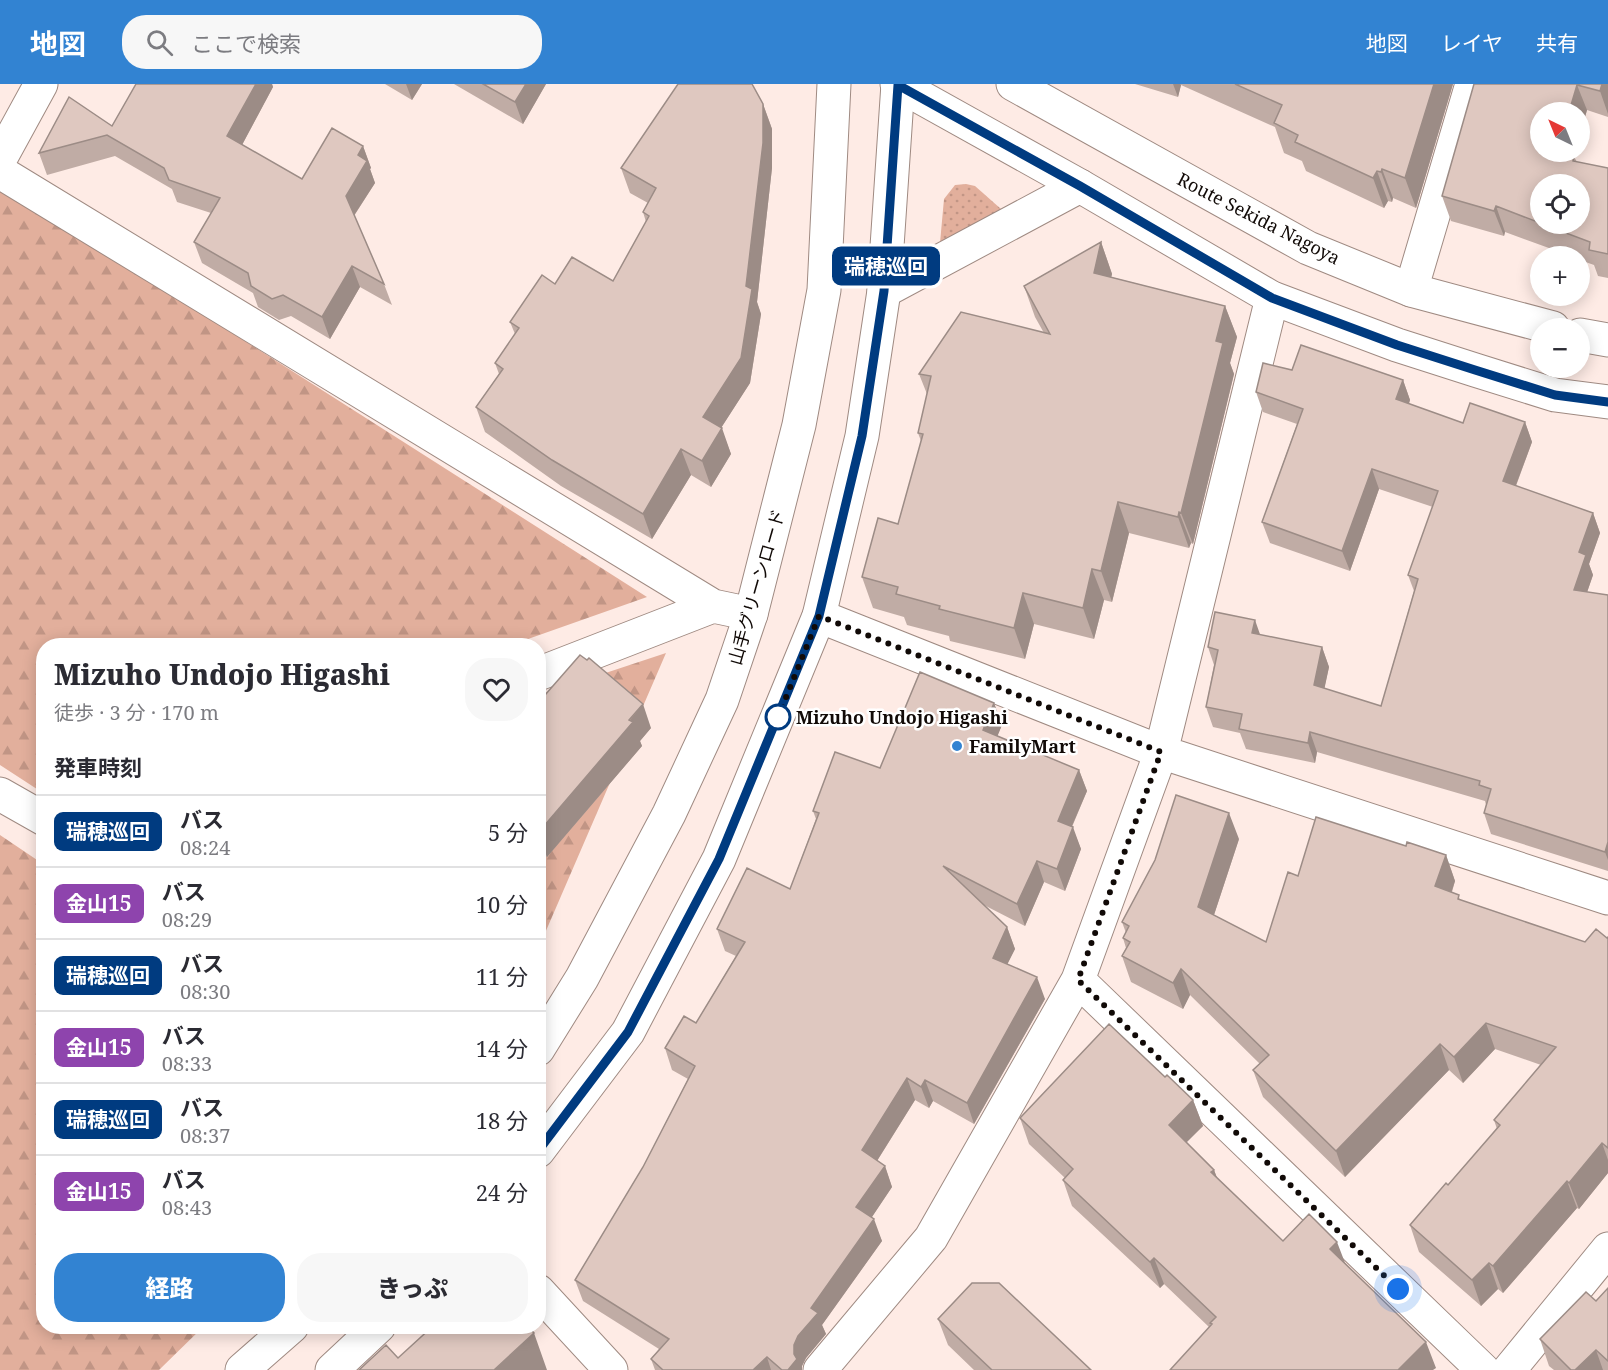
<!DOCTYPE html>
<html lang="ja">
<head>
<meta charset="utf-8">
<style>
  :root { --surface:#fff; --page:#f7f7f7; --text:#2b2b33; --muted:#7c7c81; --line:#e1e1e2; --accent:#3283d2 }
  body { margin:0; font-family:"Noto Serif","Noto Sans JP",serif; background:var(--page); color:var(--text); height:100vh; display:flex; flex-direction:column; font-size:22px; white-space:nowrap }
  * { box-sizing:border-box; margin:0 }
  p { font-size:20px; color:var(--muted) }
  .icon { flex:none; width:33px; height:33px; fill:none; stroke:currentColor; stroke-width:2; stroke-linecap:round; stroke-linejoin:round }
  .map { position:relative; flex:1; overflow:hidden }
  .drawer { position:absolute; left:36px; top:554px; width:510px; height:696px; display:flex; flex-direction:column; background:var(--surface); border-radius:24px; box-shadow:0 3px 15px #0003 }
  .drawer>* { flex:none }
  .badge { padding:0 12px; border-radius:9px; font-size:21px; line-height:39px }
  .needle { width:39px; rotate:317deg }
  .tools { position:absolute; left:1530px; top:18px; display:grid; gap:12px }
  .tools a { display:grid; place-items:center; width:60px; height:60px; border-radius:50%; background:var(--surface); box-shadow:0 3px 15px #0003; font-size:30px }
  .you { position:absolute; width:30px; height:30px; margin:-15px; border:4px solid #fff; border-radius:50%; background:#1a73e8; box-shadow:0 0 0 9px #1a73e833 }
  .map>.badge { position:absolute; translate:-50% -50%; box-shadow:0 0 0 3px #fff }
  h2 { padding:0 18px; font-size:22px; line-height:54px }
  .round { display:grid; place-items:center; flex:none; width:63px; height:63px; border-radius:24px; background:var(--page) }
  .overview { display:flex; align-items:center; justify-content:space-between; height:102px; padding:0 18px }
  h1 { font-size:28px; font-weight:800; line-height:45px }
  .action { display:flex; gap:12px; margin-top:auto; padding:12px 18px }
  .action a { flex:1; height:69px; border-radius:24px; background:var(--accent); color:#fff; font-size:24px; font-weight:800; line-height:69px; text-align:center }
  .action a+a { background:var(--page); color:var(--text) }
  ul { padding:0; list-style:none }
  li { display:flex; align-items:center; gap:18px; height:72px; padding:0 18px; border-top:2px solid var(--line) }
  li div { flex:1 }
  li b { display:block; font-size:22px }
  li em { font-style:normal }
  li .badge { min-width:66px; font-weight:700; text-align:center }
  header { display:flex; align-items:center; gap:36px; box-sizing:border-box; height:84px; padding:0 30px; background:var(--accent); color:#fff }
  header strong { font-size:28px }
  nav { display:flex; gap:33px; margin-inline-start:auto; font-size:21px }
  .search { width:420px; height:54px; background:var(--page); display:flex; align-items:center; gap:15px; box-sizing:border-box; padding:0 21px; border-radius:24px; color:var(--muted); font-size:22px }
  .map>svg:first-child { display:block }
  .grass { fill:url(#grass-dots) }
  .forest { fill:url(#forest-firs) }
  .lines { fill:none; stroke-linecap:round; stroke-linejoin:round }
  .minor-casing { stroke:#9f8a82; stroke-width:35 }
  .tertiary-casing { stroke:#9f8a82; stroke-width:35 }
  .primary-casing { stroke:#9f8a82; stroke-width:35 }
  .minor { stroke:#fff; stroke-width:33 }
  .tertiary { stroke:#fff; stroke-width:33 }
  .primary { stroke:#fff; stroke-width:33 }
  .wall { fill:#c0aca5; fill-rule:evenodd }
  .shaded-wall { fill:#9c8c86 }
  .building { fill:#dfc8c0; stroke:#9c8c86; stroke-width:1.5 }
  .line-casing { stroke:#fff; stroke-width:14 }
  .line { stroke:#003b80; stroke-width:9 }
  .walk { stroke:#110a07; stroke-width:6; stroke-dasharray:0 10.8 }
  .stop-dot { fill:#fff; stroke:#003b80; stroke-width:3 }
  .poi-dot { fill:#3283d2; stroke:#fff; stroke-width:2 }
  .labels { text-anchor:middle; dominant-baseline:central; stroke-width:5; stroke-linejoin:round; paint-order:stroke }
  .street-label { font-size:18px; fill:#110a07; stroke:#fff }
  .stop-label { font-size:18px; font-weight:bold; fill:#110a07; stroke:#fff; text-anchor:start }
  .poi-label { font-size:18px; font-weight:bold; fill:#110a07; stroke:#fff; text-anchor:start }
</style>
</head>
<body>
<header>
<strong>地図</strong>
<div class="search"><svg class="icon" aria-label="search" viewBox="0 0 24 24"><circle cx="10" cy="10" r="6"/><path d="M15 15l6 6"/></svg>ここで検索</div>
<nav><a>地図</a><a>レイヤ</a><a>共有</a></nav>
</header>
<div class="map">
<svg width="1608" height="1286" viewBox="0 0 1608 1286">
  <defs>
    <pattern id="grass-dots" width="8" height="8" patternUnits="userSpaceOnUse" patternTransform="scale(1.5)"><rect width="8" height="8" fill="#e2af9c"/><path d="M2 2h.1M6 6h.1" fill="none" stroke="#c19585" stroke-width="1.8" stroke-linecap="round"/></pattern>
    <pattern id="forest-firs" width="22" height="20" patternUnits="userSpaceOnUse" patternTransform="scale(1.5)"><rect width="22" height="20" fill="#e2af9c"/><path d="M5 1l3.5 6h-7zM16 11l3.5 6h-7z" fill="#c19585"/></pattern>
  </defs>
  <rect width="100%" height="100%" fill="#feebe5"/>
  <path class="grass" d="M 966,100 L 975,102 L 1001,125 L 940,159 L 944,115 L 955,101 Z"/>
  <path class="forest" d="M 0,101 L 647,513 L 511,561 L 44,561 L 43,709 L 0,681 Z
    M 666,569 L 539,863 L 539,611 Z
    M 0,751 L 43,780 L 44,1242 L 204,1242 L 159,1286 L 0,1286 Z"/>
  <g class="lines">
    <g class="minor-casing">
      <path id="minor" d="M 0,75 L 41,0
        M 0,88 L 713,522 L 751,530
        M 1411,206 L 1472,0
        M 884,207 L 1080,102
        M 819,532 L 1161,668 L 1608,814
        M 538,590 L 713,522
        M 0,710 L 44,735
        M 1078,896 L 1483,1286
        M 538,1207 L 611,1286
        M 820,1286 L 931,1154 L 1078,896 L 1161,668 L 1272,214
        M 1509,1286 L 1608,1165"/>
    </g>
    <g class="tertiary-casing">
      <path id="tertiary" d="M 538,965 L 582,894 L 669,730 L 722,616 L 751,530 L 799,341 L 824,206 L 834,0
        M 538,1067 L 628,948 L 719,775 L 819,532 L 862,352 L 884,207 L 898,0
        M 242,1286 L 292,1242
        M 332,1286 L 379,1242"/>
    </g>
    <g class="primary-casing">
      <path id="primary" d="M 897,0 L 1080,102 L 1272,214 L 1397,261 L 1475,286 L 1555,311 L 1608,318
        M 1013,0 L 1308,164 L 1411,206 L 1553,244
        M 1580,251 L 1608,256"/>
    </g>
    <use href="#minor" class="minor"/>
    <use href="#tertiary" class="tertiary"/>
    <use href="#primary" class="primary"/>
  </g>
  <path class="wall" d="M 136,0 L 272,0 L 273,3 L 242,61 L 302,95 L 363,62 L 371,84 L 370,85 L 375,99 L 354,132 L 384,200 L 392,221 L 360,203 L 330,255 L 291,232 L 279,236 L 258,223 L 253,209 L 202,179 L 194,158 L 211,129 L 177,118 L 172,105 L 115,72 L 47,91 L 39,69 L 112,42 Z
    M 385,0 L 422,0 L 412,16 Z
    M 454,0 L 546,0 L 523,40 Z
    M 1135,0 L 1453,0 L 1416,124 L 1393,114 L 1392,118 L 1388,117 L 1384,124 L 1306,87 L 1302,77 L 1284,69 L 1275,43 L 1181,1 L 1178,13 Z
    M 1474,0 L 1608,0 L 1608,33 L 1587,26 L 1580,50 L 1580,28 L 1573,71 L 1577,78 L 1608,84 L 1608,194 L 1598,192 L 1594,181 L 1580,176 L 1580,172 L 1571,172 L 1505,148 L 1504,152 L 1451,137 L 1442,112 ZM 1540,100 L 1580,140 L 1540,140 Z
    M 763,20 L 772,45 L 772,84 L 757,218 L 761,230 L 750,299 L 721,344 L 731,370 L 711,403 L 691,391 L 652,455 L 561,402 L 485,348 L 476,323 L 499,290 L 495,279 L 515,250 L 510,238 L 555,200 L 613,197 L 646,138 L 643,128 L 648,119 L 630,109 L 621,84 Z
    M 1101,158 L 1112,190 L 1111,193 L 1225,222 L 1237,253 L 1230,279 L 1234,290 L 1193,460 L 1191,459 L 1189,464 L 1129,449 L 1112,518 L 1104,516 L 1094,555 L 1034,540 L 1025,575 L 950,557 L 949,552 L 907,541 L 904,533 L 873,524 L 862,493 L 898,440 L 921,357 L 918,349 L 927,310 L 919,290 L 1044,249 L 1035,233 L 1024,202 Z
    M 1292,286 L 1403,296 L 1410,316 L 1409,320 L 1463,339 L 1525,338 L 1532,358 L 1516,402 L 1593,429 L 1600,449 L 1589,480 L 1593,491 L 1587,508 L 1608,511 L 1608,787 L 1491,750 L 1484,729 L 1486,721 L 1485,717 L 1317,668 L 1315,679 L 1246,665 L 1240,649 L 1213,643 L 1206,623 L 1214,581 L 1208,563 L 1260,551 L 1322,563 L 1329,583 L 1324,605 L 1381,622 L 1414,507 L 1408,491 L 1433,423 L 1379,405 L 1350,487 L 1270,459 L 1262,438 L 1297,340 L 1263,328 L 1256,308 Z
    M 538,619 L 651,644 L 640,657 L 642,662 L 547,773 L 538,767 Z
    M 994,619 L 1002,641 L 997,652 L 1079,686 L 1087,707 L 1072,743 L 1081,765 L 1065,807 L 1044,798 L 1025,842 L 982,820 L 1007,843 L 1015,865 L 1007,880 L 1045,915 L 974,1040 L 933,1017 L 929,1024 L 915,1016 L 877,1077 L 885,1082 L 892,1103 L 871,1134 L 882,1157 L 822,1241 L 826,1250 L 806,1274 L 802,1282 L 802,1286 L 655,1286 L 651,1275 L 659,1265 L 583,1217 L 575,1196 L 643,1083 L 688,995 L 672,986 L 665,964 L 696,939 L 736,872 L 725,867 L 717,845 L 790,805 L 816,735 L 813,727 L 880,684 Z
    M 1239,755 L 1214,831 L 1266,858 L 1298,792 L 1406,762 L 1446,771 L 1455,797 L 1452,808 L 1461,816 L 1585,858 L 1607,854 L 1608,853 L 1608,1089 L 1579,1125 L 1577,1124 L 1503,1209 L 1498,1205 L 1481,1222 L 1419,1168 L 1410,1141 L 1448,1101 L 1497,1045 L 1494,1036 L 1541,981 L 1495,965 L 1463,999 L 1449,986 L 1345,1093 L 1263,1013 L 1253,986 L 1260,980 L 1190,911 L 1183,925 L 1131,898 L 1122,872 L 1126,864 L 1123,854 L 1126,849 L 1122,838 Z
    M 1165,993 L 1193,1016 L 1203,1042 L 1186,1058 L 1214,1086 L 1217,1094 L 1283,1157 L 1345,1179 L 1436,1284 L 1209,1243 L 1164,1200 L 1160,1204 L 1072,1122 L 1063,1096 L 1065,1094 L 1029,1060 L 1020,1034 Z
    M 1608,1204 L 1608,1286 L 1554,1286 L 1549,1282 L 1540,1255 L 1596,1217 Z
    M 938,1235 L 1091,1286 L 974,1286 L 948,1261 Z"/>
  <path class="shaded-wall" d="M 256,0 L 272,0 L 273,3 L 235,74 L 227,52 Z
    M 406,0 L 422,0 L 412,16 Z
    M 526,0 L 546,0 L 523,40 L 515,18 Z
    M 1173,0 L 1180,0 L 1181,1 L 1178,13 Z
    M 1434,0 L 1453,0 L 1416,124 L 1405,94 Z
    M 1602,0 L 1608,0 L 1608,30 L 1600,7 Z
    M 1577,1 L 1587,26 L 1580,50 L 1580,28 L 1569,28 Z
    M 763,20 L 772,45 L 772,84 L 757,218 L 761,230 L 750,299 L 712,358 L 703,333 L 746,202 Z
    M 363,62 L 371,84 L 370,85 L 375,99 L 353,133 L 346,112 L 358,71 Z
    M 1558,68 L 1574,68 L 1567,91 Z
    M 1382,85 L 1393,114 L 1392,118 L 1381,88 Z
    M 1377,87 L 1388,117 L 1384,124 L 1373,94 Z
    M 1496,122 L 1505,148 L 1504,152 L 1494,127 Z
    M 1101,158 L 1112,190 L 1105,220 L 1094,189 Z
    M 352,182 L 360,203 L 330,255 L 322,233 Z
    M 1225,222 L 1237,253 L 1230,279 L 1234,290 L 1193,460 L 1181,429 L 1216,257 Z
    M 1403,296 L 1410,316 L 1403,335 L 1396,315 Z
    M 1525,338 L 1532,358 L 1510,417 L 1503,397 Z
    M 722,344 L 731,370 L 711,403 L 702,377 Z
    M 681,365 L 691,391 L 652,455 L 643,430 Z
    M 1372,385 L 1379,405 L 1350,487 L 1342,467 Z
    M 1118,418 L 1129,449 L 1112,518 L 1101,487 Z
    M 1179,428 L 1191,459 L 1189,464 L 1178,433 Z
    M 1593,429 L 1600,449 L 1589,480 L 1593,491 L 1581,526 L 1574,506 L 1579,468 Z
    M 1092,485 L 1104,516 L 1094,555 L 1083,524 Z
    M 1023,509 L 1034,540 L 1025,575 L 1014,544 Z
    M 1255,536 L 1262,556 L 1252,549 Z
    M 1322,563 L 1329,583 L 1321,621 L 1314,601 Z
    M 994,619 L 1002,641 L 991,668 L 983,646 Z
    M 643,620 L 651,644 L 640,657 L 642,662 L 547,773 L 538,749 Z
    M 1310,648 L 1317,668 L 1315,679 L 1308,659 Z
    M 1079,686 L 1087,707 L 1065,758 L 1058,737 Z
    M 1229,729 L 1239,755 L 1208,849 L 1198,823 Z
    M 1073,743 L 1081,765 L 1065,807 L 1057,785 Z
    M 1608,758 L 1608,776 L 1605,768 Z
    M 1446,771 L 1455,797 L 1445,828 L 1435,802 Z
    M 1037,777 L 1044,798 L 1025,842 L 1017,820 Z
    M 1007,843 L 1015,865 L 1000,895 L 993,874 Z
    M 1181,885 L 1190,911 L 1183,925 L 1173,899 Z
    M 1037,893 L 1045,915 L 974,1040 L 967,1019 Z
    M 1486,939 L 1495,965 L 1463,999 L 1454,973 Z
    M 1440,960 L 1449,986 L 1345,1093 L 1336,1067 Z
    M 907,994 L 915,1016 L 870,1088 L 862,1066 Z
    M 925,996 L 933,1017 L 929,1024 L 921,1003 Z
    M 1193,1016 L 1203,1042 L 1178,1067 L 1169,1041 Z
    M 1602,1059 L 1608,1076 L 1608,1089 L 1579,1125 L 1569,1099 Z
    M 885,1082 L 892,1103 L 864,1145 L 856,1123 Z
    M 1214,1086 L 1224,1112 L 1211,1088 Z
    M 1567,1097 L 1577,1124 L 1503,1209 L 1493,1182 Z
    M 874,1135 L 882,1157 L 822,1241 L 826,1250 L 806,1274 L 802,1282 L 802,1286 L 788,1286 L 794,1270 L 794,1261 L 811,1224 Z
    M 1337,1158 L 1347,1184 L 1330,1165 Z
    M 1154,1174 L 1164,1200 L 1160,1204 L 1150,1178 Z
    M 1489,1179 L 1498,1205 L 1481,1222 L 1472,1196 Z
    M 534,1249 L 547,1286 L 494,1286 Z
    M 1426,1258 L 1436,1284 L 1433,1286 L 1398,1286 Z
    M 1596,1266 L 1603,1286 L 1575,1286 Z
    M 767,1273 L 771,1286 L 753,1286 Z"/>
  <path class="building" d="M 136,0 L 256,0 L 227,52 L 302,95 L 332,44 L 363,62 L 358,71 L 367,77 L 346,112 L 384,200 L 352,182 L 322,233 L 283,211 L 272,215 L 251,202 L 248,189 L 194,158 L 220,114 L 169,96 L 164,84 L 107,51 L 39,69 L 69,13 L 112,42 Z
    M 483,0 L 526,0 L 515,18 Z
    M 678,0 L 752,0 L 763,20 L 763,59 L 746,202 L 752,205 L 741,274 L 703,333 L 722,344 L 702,377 L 681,365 L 643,430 L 552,376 L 476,323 L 503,285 L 495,279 L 519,244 L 510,238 L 542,191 L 555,200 L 572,173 L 613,197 L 649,132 L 643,128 L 656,104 L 621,84 Z
    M 1235,0 L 1434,0 L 1405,94 L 1382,85 L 1381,88 L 1377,87 L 1373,94 L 1295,58 L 1298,51 L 1274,39 L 1282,21 Z
    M 1474,0 L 1602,0 L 1600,7 L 1577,1 L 1569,28 L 1540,28 L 1540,68 L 1563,68 L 1574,72 L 1573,77 L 1608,84 L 1608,170 L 1589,166 L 1590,158 L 1542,140 L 1580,140 L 1580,100 L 1540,100 L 1540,139 L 1496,122 L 1494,127 L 1442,112 Z
    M 1101,158 L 1094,189 L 1225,222 L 1216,257 L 1223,259 L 1181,429 L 1179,428 L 1178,433 L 1118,418 L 1101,487 L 1092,485 L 1083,524 L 1023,509 L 1014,544 L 939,525 L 940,522 L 896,510 L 898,503 L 862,493 L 878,434 L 898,440 L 923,350 L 918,349 L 931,292 L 919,290 L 961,228 L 1050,250 L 1024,202 Z
    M 1301,261 L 1403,296 L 1396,315 L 1463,339 L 1470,319 L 1525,338 L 1503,397 L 1593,429 L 1579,468 L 1586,471 L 1574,506 L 1608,511 L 1608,758 L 1605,768 L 1484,729 L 1491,705 L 1479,701 L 1480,697 L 1310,648 L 1308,659 L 1239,645 L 1242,630 L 1206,623 L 1218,566 L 1208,563 L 1215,528 L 1255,536 L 1252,549 L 1322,563 L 1314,601 L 1381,622 L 1418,495 L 1408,491 L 1438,407 L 1372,385 L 1342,467 L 1262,438 L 1303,325 L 1256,308 L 1263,279 L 1292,286 Z
    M 580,571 L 587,576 L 589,574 L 643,620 L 629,636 L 633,638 L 538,749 L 538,619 Z
    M 920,588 L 994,619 L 983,646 L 1079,686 L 1058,737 L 1073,743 L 1057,785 L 1037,777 L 1017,820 L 943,782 L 1007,843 L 993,874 L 1037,893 L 967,1019 L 925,996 L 921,1003 L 907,994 L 862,1066 L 885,1082 L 856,1123 L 874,1135 L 811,1224 L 818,1229 L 798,1252 L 794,1261 L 794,1270 L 797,1275 L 788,1286 L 782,1286 L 767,1273 L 753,1286 L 663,1286 L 651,1275 L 669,1255 L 575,1196 L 643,1083 L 695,982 L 665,964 L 684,932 L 696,939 L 745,858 L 717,845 L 747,784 L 790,805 L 819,729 L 813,727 L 835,668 L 880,684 Z
    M 1176,711 L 1229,729 L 1198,823 L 1266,858 L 1288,788 L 1298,792 L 1316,733 L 1406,762 L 1407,758 L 1446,771 L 1435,802 L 1459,811 L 1458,815 L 1585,858 L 1596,845 L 1607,854 L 1608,853 L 1608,1064 L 1602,1059 L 1569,1099 L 1567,1097 L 1493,1182 L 1489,1179 L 1472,1196 L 1410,1141 L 1446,1099 L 1448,1101 L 1500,1041 L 1494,1036 L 1556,963 L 1486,939 L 1454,973 L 1440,960 L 1336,1067 L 1253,986 L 1269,971 L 1181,885 L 1173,899 L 1122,872 L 1130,858 L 1123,854 L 1129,842 L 1122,838 L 1155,776 Z
    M 1109,940 L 1165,993 L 1167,991 L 1193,1016 L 1169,1041 L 1214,1086 L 1211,1088 L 1283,1157 L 1309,1130 L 1337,1158 L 1330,1165 L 1426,1258 L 1398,1286 L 1170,1286 L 1212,1240 L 1210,1239 L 1216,1233 L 1154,1174 L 1150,1178 L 1063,1096 L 1073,1085 L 1020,1034 Z
    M 972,1199 L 999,1199 L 1091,1286 L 992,1286 L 938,1235 Z
    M 1608,1204 L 1608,1277 L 1596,1266 L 1575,1286 L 1571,1286 L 1540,1255 L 1586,1208 L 1596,1217 Z
    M 433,1242 L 527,1242 L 534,1249 L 494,1286 L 359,1286 L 386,1261 L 398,1274 Z"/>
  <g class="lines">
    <g class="line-casing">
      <path id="line" d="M 538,1067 L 628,948 L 719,775 L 819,532 L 862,352 L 884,207 L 898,1 L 1080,102 L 1272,214 L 1397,261 L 1475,286 L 1555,311 L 1608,318"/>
    </g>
    <use href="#line" class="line"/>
    <path class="walk" d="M 778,633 L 819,532 L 1161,668 L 1078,896 L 1398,1205"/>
  </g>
  <circle class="stop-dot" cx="778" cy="633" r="12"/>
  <circle class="poi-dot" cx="957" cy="662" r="6"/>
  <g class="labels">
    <g class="street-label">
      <text transform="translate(1259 134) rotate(27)">Route Sekida Nagoya</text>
      <text transform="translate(756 503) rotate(-74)">山手グリーンロード</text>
    </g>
    <g class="stop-label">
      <text x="796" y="633">Mizuho Undojo Higashi</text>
    </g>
    <g class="poi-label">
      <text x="969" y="662">FamilyMart</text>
    </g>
  </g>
</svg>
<div class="tools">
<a><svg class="needle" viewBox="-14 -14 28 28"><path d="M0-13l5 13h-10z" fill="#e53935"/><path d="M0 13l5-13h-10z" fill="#7c7c81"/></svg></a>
<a><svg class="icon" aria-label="locate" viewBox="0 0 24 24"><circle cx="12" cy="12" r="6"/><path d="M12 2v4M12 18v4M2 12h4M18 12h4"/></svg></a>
<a>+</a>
<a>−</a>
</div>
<div class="you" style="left:1398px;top:1205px"></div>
<b class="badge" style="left:886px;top:182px;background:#003b80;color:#fff">瑞穂巡回</b>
<section class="drawer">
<div class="overview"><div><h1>Mizuho Undojo Higashi</h1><p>徒歩 · 3 分 · 170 m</p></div><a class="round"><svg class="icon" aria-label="heart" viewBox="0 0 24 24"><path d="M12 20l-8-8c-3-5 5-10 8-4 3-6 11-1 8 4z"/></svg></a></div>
<h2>発車時刻</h2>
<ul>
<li><span class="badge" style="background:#003b80;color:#fff">瑞穂巡回</span><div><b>バス</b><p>08:24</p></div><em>5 分</em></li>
<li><span class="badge" style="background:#8e44ad;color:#fff">金山15</span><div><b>バス</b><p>08:29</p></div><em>10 分</em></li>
<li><span class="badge" style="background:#003b80;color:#fff">瑞穂巡回</span><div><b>バス</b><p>08:30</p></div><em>11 分</em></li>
<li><span class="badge" style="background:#8e44ad;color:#fff">金山15</span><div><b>バス</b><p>08:33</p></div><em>14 分</em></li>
<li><span class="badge" style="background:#003b80;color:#fff">瑞穂巡回</span><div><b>バス</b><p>08:37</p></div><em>18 分</em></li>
<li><span class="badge" style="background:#8e44ad;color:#fff">金山15</span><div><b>バス</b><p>08:43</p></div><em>24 分</em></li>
</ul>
<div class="action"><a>経路</a><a>きっぷ</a></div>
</section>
</div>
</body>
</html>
